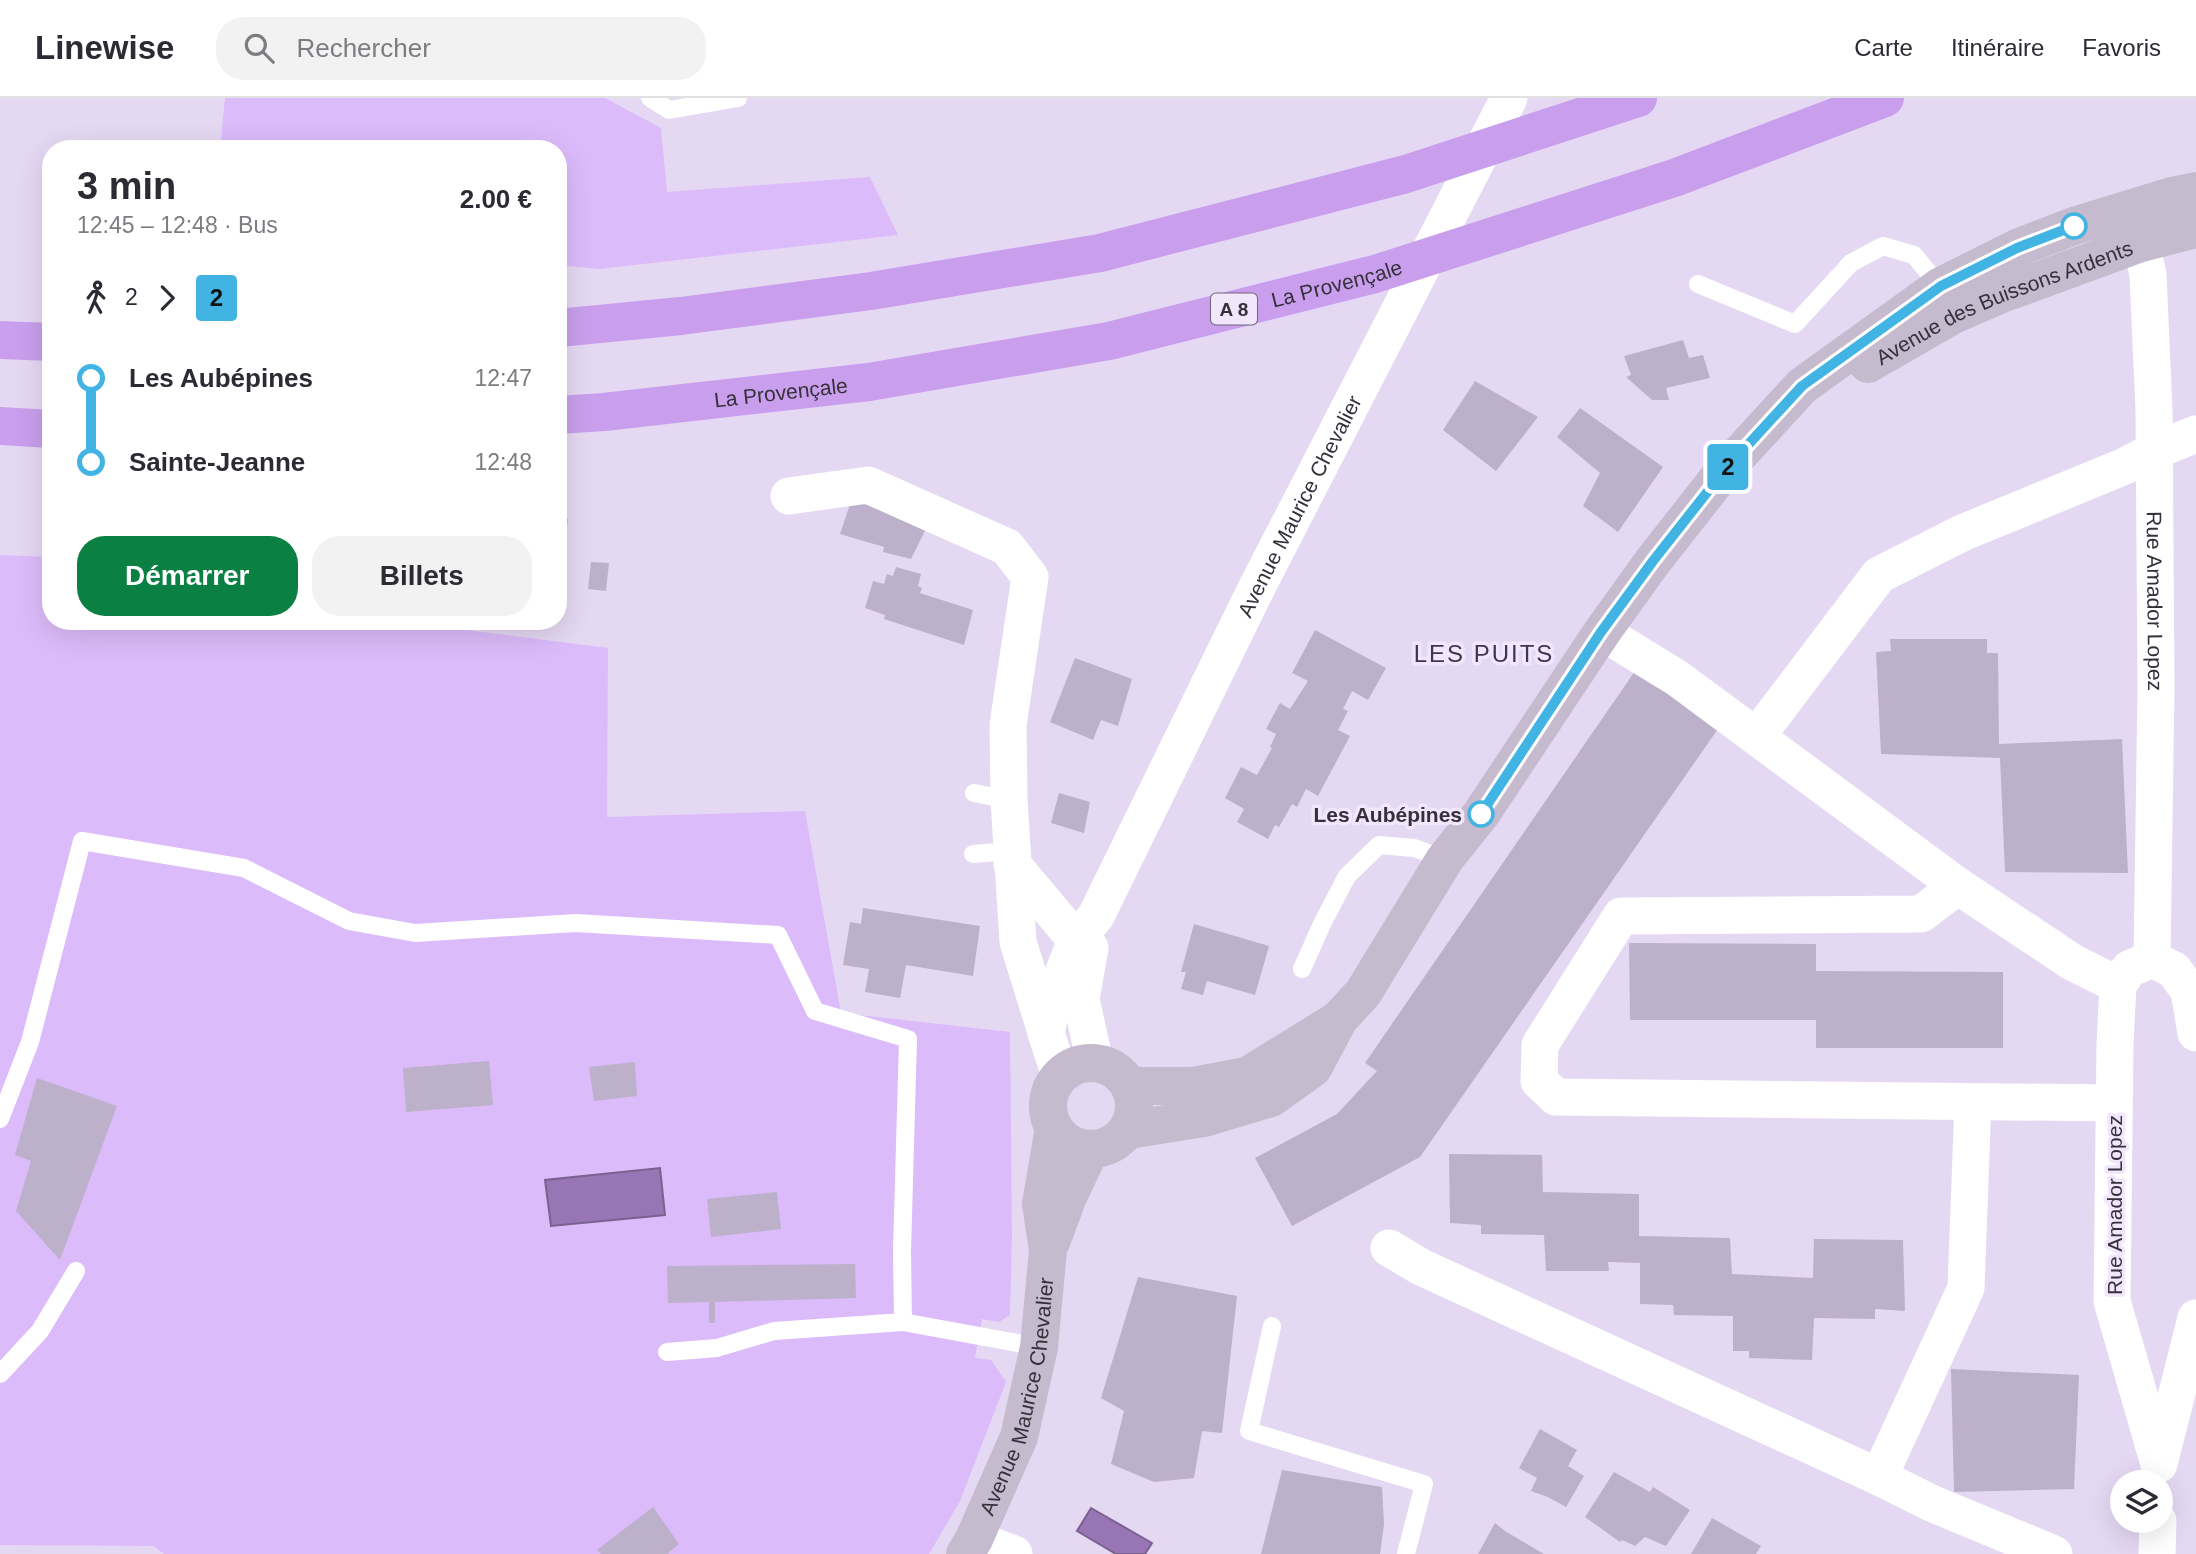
<!DOCTYPE html>
<html lang="fr">
<head>
<meta charset="utf-8">
<style>
  :root { --surface:#fff; --page:#f2f2f3; --text:#2b2b33; --muted:#7c7c81; --line:#e1e1e2; --accent:#0b8043 }
  body { margin:0; font-family:Helvetica,sans-serif; background:var(--page); color:var(--text); height:100vh; display:flex; flex-direction:column; font-size:26px; white-space:nowrap }
  * { box-sizing:border-box; margin:0 }
  p { font-size:23px; color:var(--muted) }
  .icon { flex:none; width:38px; height:38px; fill:none; stroke:currentColor; stroke-width:2; stroke-linecap:round; stroke-linejoin:round }
  .map { position:relative; flex:1; overflow:hidden }
  .drawer { position:absolute; left:42px; top:42px; width:525px; height:490px; display:flex; flex-direction:column; background:var(--surface); border-radius:28px; box-shadow:0 7px 28px #0002 }
  .drawer>* { flex:none }
  .badge { padding:0 14px; border-radius:5px; font-size:24px; line-height:46px }
  .tools { position:absolute; left:2110px; top:1372px; display:grid; gap:14px }
  .tools a { display:grid; place-items:center; width:63px; height:63px; border-radius:50%; background:var(--surface); box-shadow:0 7px 28px #0002; font-size:35px }
  .map>.badge { position:absolute; translate:-50% -50%; box-shadow:0 0 0 4px #fff }
  .legs { display:flex; align-items:center; gap:10px; height:77px; padding:0 35px; font-size:23px }
  .legs p { margin-inline-start:auto }
  .head { display:flex; align-items:center; justify-content:space-between; height:119px; padding:0 35px }
  h1 { font-size:38px; font-weight:800; line-height:52px }
  .button { display:flex; gap:14px; margin-top:auto; padding:14px 35px }
  .button a { flex:1; height:80px; border-radius:28px; background:var(--accent); color:#fff; font-size:28px; font-weight:800; line-height:80px; text-align:center }
  .button a+a { background:var(--page); color:var(--text) }
  ul { padding:0 35px; list-style:none }
  li { display:flex; align-items:center; gap:24px; height:84px; font-size:26px }
  li i { display:grid; place-items:center; width:10px; height:100%; margin:0 9px; background:currentColor }
  li i::after { content:''; width:18px; height:18px; margin:-9px; border:5px solid; border-radius:50%; background:var(--surface) }
  li p { margin-inline-start:auto }
  li:first-child i { background:linear-gradient(#0000 50%,currentColor 0) }
  li:last-child i { background:linear-gradient(currentColor 50%,#0000 0) }
  header { display:flex; align-items:center; gap:42px; box-sizing:border-box; height:98px; padding:0 35px; background:var(--surface); border-bottom:2px solid var(--line) }
  header strong { font-size:33px }
  nav { display:flex; gap:38px; margin-inline-start:auto; font-size:24px }
  .search { width:490px; height:63px; background:var(--page); display:flex; align-items:center; gap:18px; box-sizing:border-box; padding:0 24px; border-radius:28px; color:var(--muted); font-size:26px }
  .map>svg:first-child { display:block }
  .green { fill:#dcbbfa }
  .water { fill:#9876b5; stroke:#7b6190; stroke-width:2 }
  .building { fill:#bdb0ca }
  .lines { fill:none; stroke-linecap:round; stroke-linejoin:round }
  .lane { stroke:#fff; stroke-width:18 }
  .street { stroke:#fff; stroke-width:37 }
  .secondary { stroke:#c5bace; stroke-width:38 }
  .highway { stroke:#c99fed; stroke-width:38 }
  .line-1-casing { stroke:#fff; stroke-width:16 }
  .line-1 { stroke:#42b4e3; stroke-width:10 }
  .stop-1-dot { fill:#fff; stroke:#42b4e3; stroke-width:3.5 }
  .labels { text-anchor:middle; dominant-baseline:central; stroke-width:7; stroke-linejoin:round; paint-order:stroke }
  .shield { fill:#f1e6fc; stroke:#6e6775; stroke-width:2 }
  .shield-label { font-size:19px; font-weight:bold; fill:#36303b }
  .street-label { font-size:21px; fill:#36303b; stroke:#f1e6fc }
  .stop-label { font-size:21px; font-weight:bold; fill:#36303b; stroke:#f1e6fc; text-anchor:end }
  .quarter-label { font-size:24px; letter-spacing:2px; fill:#40354b; stroke:#f1e6fc }
</style>
</head>
<body>
<header>
<strong>Linewise</strong>
<div class="search"><svg class="icon" aria-label="search" viewBox="0 0 24 24"><circle cx="10" cy="10" r="6"/><path d="M15 15l6 6"/></svg>Rechercher</div>
<nav><a>Carte</a><a>Itinéraire</a><a>Favoris</a></nav>
</header>
<div class="map">
<svg width="2196" height="1456" viewBox="0 0 2196 1456">
  <rect width="100%" height="100%" fill="#e5d8f3"/>
  <path class="green" d="M 225,0 L 605,0 L 661,30 L 667,94 L 870,79 L 898,137 L 599,171 L 558,167 L 558,51 L 220,51 Z
    M 0,457 L 51,459 L 51,523 L 396,523 L 608,550 L 607,719 L 805,713 L 841,915 L 1010,934 L 1012,1138 L 1010,1217 L 999,1224 L 982,1221 L 975,1260 L 991,1262 L 1006,1284 L 960,1403 L 929,1456 L 164,1456 L 154,1448 L 0,1447 Z"/>
  <path class="water" d="M 660,1070 L 665,1117 L 551,1128 L 545,1082 Z
    M 1091,1410 L 1152,1445 L 1145,1456 L 1116,1456 L 1077,1433 Z"/>
  <path class="building" d="M 1683,242 L 1689,260 L 1703,257 L 1710,280 L 1666,290 L 1669,302 L 1652,302 L 1626,279 L 1631,277 L 1624,258 Z
    M 1475,283 L 1538,319 L 1496,373 L 1443,332 Z
    M 1580,310 L 1663,369 L 1618,434 L 1583,408 L 1600,375 L 1557,339 Z
    M 852,400 L 926,431 L 911,461 L 883,454 L 884,449 L 840,436 Z
    M 558,420 L 568,421 L 565,445 L 558,444 Z
    M 591,464 L 609,465 L 606,493 L 588,491 Z
    M 896,469 L 921,476 L 918,488 L 922,490 L 920,495 L 973,512 L 964,547 L 884,521 L 885,517 L 865,510 L 873,483 L 884,486 L 887,476 L 893,478 Z
    M 1315,532 L 1386,570 L 1368,602 L 1352,593 L 1343,611 L 1348,613 L 1338,632 L 1350,638 L 1318,698 L 1306,691 L 1297,709 L 1292,706 L 1279,729 L 1275,727 L 1268,741 L 1237,724 L 1244,711 L 1225,700 L 1241,669 L 1257,677 L 1272,650 L 1270,649 L 1276,636 L 1266,631 L 1280,605 L 1290,611 L 1308,583 L 1292,575 Z
    M 1890,541 L 1987,541 L 1987,555 L 1998,555 L 1999,646 L 2122,641 L 2128,775 L 2005,774 L 2000,660 L 1881,656 L 1876,554 L 1891,553 Z
    M 1075,560 L 1132,581 L 1118,628 L 1101,622 L 1093,642 L 1050,624 Z
    M 1635,573 L 1720,628 L 1420,1059 L 1292,1128 L 1255,1060 L 1337,1016 L 1377,973 L 1365,965 Z
    M 1059,695 L 1090,704 L 1084,735 L 1051,725 Z
    M 863,810 L 980,828 L 973,878 L 906,867 L 900,900 L 865,894 L 869,871 L 843,867 L 850,824 L 861,826 Z
    M 1194,826 L 1269,848 L 1255,897 L 1207,883 L 1203,897 L 1181,891 L 1186,874 L 1181,874 Z
    M 1629,845 L 1816,846 L 1816,873 L 2003,874 L 2003,950 L 1816,950 L 1816,922 L 1630,922 Z
    M 489,963 L 493,1007 L 406,1014 L 403,970 Z
    M 635,964 L 637,998 L 594,1003 L 589,969 Z
    M 37,980 L 117,1008 L 60,1162 L 16,1113 L 31,1063 L 15,1057 Z
    M 1449,1056 L 1542,1057 L 1543,1094 L 1639,1096 L 1639,1138 L 1730,1140 L 1732,1176 L 1813,1180 L 1814,1141 L 1903,1142 L 1905,1213 L 1875,1211 L 1875,1221 L 1814,1220 L 1812,1262 L 1749,1260 L 1749,1253 L 1733,1253 L 1733,1218 L 1674,1217 L 1673,1207 L 1640,1206 L 1640,1165 L 1608,1164 L 1609,1173 L 1546,1173 L 1544,1137 L 1481,1136 L 1481,1127 L 1450,1125 Z
    M 777,1094 L 781,1131 L 711,1139 L 707,1101 Z
    M 855,1166 L 856,1200 L 715,1204 L 715,1225 L 709,1225 L 709,1204 L 668,1205 L 667,1168 Z
    M 1138,1179 L 1237,1198 L 1222,1335 L 1202,1333 L 1194,1380 L 1154,1384 L 1111,1366 L 1124,1313 L 1101,1300 Z
    M 1951,1271 L 2079,1277 L 2074,1391 L 1954,1394 Z
    M 1540,1331 L 1577,1352 L 1568,1368 L 1584,1378 L 1566,1409 L 1548,1399 L 1531,1393 L 1537,1380 L 1519,1370 Z
    M 1282,1372 L 1382,1389 L 1384,1426 L 1380,1456 L 1261,1456 Z
    M 1614,1374 L 1650,1394 L 1653,1389 L 1690,1412 L 1666,1448 L 1645,1439 L 1635,1448 L 1622,1442 L 1620,1444 L 1585,1419 Z
    M 653,1409 L 679,1446 L 668,1455 L 669,1456 L 601,1456 L 597,1452 Z
    M 1712,1420 L 1761,1448 L 1756,1456 L 1691,1456 Z
    M 1495,1425 L 1505,1433 L 1544,1456 L 1478,1456 Z"/>
  <g class="lines">
    <path class="lane" d="M 650,0 L 669,12 L 738,0
      M 1698,186 L 1795,226 L 1851,165 L 1883,148 L 1914,157 L 1942,191
      M 974,695 L 1009,702
      M 973,756 L 1011,753
      M 1302,871 L 1322,826 L 1347,778 L 1379,747 L 1414,750 L 1445,761
      M 0,1021 L 30,944 L 82,743 L 244,770 L 349,823 L 415,835 L 576,825 L 778,837 L 815,913 L 908,941 L 902,1153 L 903,1224
      M 1272,1228 L 1249,1333 L 1424,1386 L 1406,1456
      M 667,1254 L 717,1250 L 774,1233 L 903,1224 L 1039,1249
      M 0,1276 L 40,1233 L 76,1173"/>
    <g class="street">
      <path id="s1" d="M 2141,145 L 2148,177 L 2154,312 L 2156,589 L 2152,861"/>
      <path d="M 789,398 L 868,387 L 1007,449 L 1030,479 L 1008,627 L 1009,702 L 1018,844 L 1046,934"/>
      <path d="M 1602,534 L 1677,580 L 1958,788 L 2072,864 L 2118,887"/>
      <path d="M 1757,638 L 1879,477 L 1962,435 L 2125,368 L 2154,353 L 2196,336"/>
      <path d="M 1012,766 L 1076,842"/>
      <path d="M 1958,788 L 1921,816 L 1621,818 L 1540,947 L 1539,983 L 1556,999 L 2114,1005"/>
      <path d="M 1090,850 L 1081,901 L 1095,965"/>
      <path d="M 2152,861 L 2129,871 L 2118,887 L 2115,947 L 2112,1203 L 2159,1366 L 2196,1220"/>
      <path d="M 2152,861 L 2174,872 L 2189,893 L 2196,935"/>
      <path id="s2" d="M 1060,978 L 1046,935 L 1054,898 L 1076,842 L 1096,818 L 1255,493 L 1509,0"/>
      <path d="M 1389,1150 L 1421,1169 L 1879,1379 L 1931,1405 L 2054,1456"/>
      <path d="M 1879,1379 L 1966,1190 L 1973,1004"/>
      <path d="M 974,1441 L 1014,1456"/>
      <path d="M 2157,1456 L 2158,1423"/>
    </g>
    <g class="secondary">
      <path id="s3" d="M 1868,266 L 1953,217 L 1999,197 L 2141,145 L 2196,131"/>
      <circle cx="1091" cy="1008" r="43"/>
      <path d="M 1129,988 L 1193,988 L 1247,978 L 1338,922"/>
      <path d="M 1128,1032 L 1204,1020 L 1271,1000 L 1313,970 L 1339,921 L 1363,895 L 1445,761 L 1481,716 L 1602,534 L 1653,463 L 1723,374 L 1802,288 L 1941,188 L 2017,150 L 2074,128 L 2172,98 L 2196,93"/>
      <path d="M 1051,1144 L 1067,1101 L 1090,1052"/>
      <path id="s4" d="M 965,1456 L 974,1441 L 1019,1339 L 1039,1249 L 1048,1152 L 1041,1106 L 1054,1030"/>
    </g>
    <g class="highway">
      <path d="M 558,230 L 681,218 L 871,193 L 1100,155 L 1406,76 L 1638,0"/>
      <path d="M 0,242 L 51,244"/>
      <path id="s5" d="M 558,317 L 604,314 L 869,284 L 1109,243 L 1375,176 L 1674,80 L 1885,0"/>
      <path d="M 0,328 L 51,331"/>
    </g>
  </g>
  <g class="lines">
    <g class="line-1-casing">
      <path id="line-1" d="M 1481,716 L 1601,534 L 1653,463 L 1723,374 L 1802,288 L 1941,188 L 2017,150 L 2074,128"/>
    </g>
    <use href="#line-1" class="line-1"/>
  </g>
  <g class="stop-1-dot">
    <circle cx="2074" cy="128" r="12"/>
    <circle cx="1481" cy="716" r="12"/>
  </g>
  <g class="labels">
    <rect class="shield" x="1211" y="195.5" width="46" height="31" rx="5"/>
    <g class="shield-label">
      <text x="1234" y="211">A 8</text>
    </g>
    <g class="street-label">
      <text stroke="none"><textPath href="#s5" startOffset="791">La Provençale</textPath></text>
      <text stroke="none"><textPath href="#s3" startOffset="150">Avenue des Buissons Ardents</textPath></text>
      <text stroke="none"><textPath href="#s5" startOffset="224">La Provençale</textPath></text>
      <text stroke="none"><textPath href="#s2" startOffset="632">Avenue Maurice Chevalier</textPath></text>
      <text stroke="none"><textPath href="#s1" startOffset="359">Rue Amador Lopez</textPath></text>
      <text transform="translate(2114 1107) rotate(-90)">Rue Amador Lopez</text>
      <text stroke="none"><textPath href="#s4" startOffset="168">Avenue Maurice Chevalier</textPath></text>
    </g>
    <g class="stop-label">
      <text x="1462" y="716">Les Aubépines</text>
    </g>
    <g class="quarter-label">
      <text x="1484" y="555">LES PUITS</text>
    </g>
  </g>
</svg>
<div class="tools">
<a><svg class="icon" aria-label="layers" viewBox="0 0 24 24"><path d="M12 4l9 5-9 5-9-5zM3 14l9 5 9-5"/></svg></a>
</div>
<b class="badge" style="left:1728px;top:369px;background:#42b4e3;color:#111">2</b>
<section class="drawer">
<div class="head"><div><h1>3 min</h1><p>12:45 – 12:48 · Bus</p></div><b>2.00 €</b></div>
<div class="legs"><svg class="icon" aria-label="walk" viewBox="0 0 24 24"><circle cx="13" cy="4" r="2"/><path d="M13 8l-2 6 4 7M11 14l-3 7M7 12l3-4h3l4 4"/></svg>2<svg class="icon" aria-label="forward" viewBox="0 0 24 24"><path d="M9 5l7 7-7 7"/></svg><b class="badge" style="background:#42b4e3;color:#111">2</b></div>
<ul>
<li><i style="color:#42b4e3"></i><b>Les Aubépines</b><p>12:47</p></li>
<li><i style="color:#42b4e3"></i><b>Sainte-Jeanne</b><p>12:48</p></li>
</ul>
<div class="button"><a>Démarrer</a><a>Billets</a></div>
</section>
</div>
</body>
</html>
